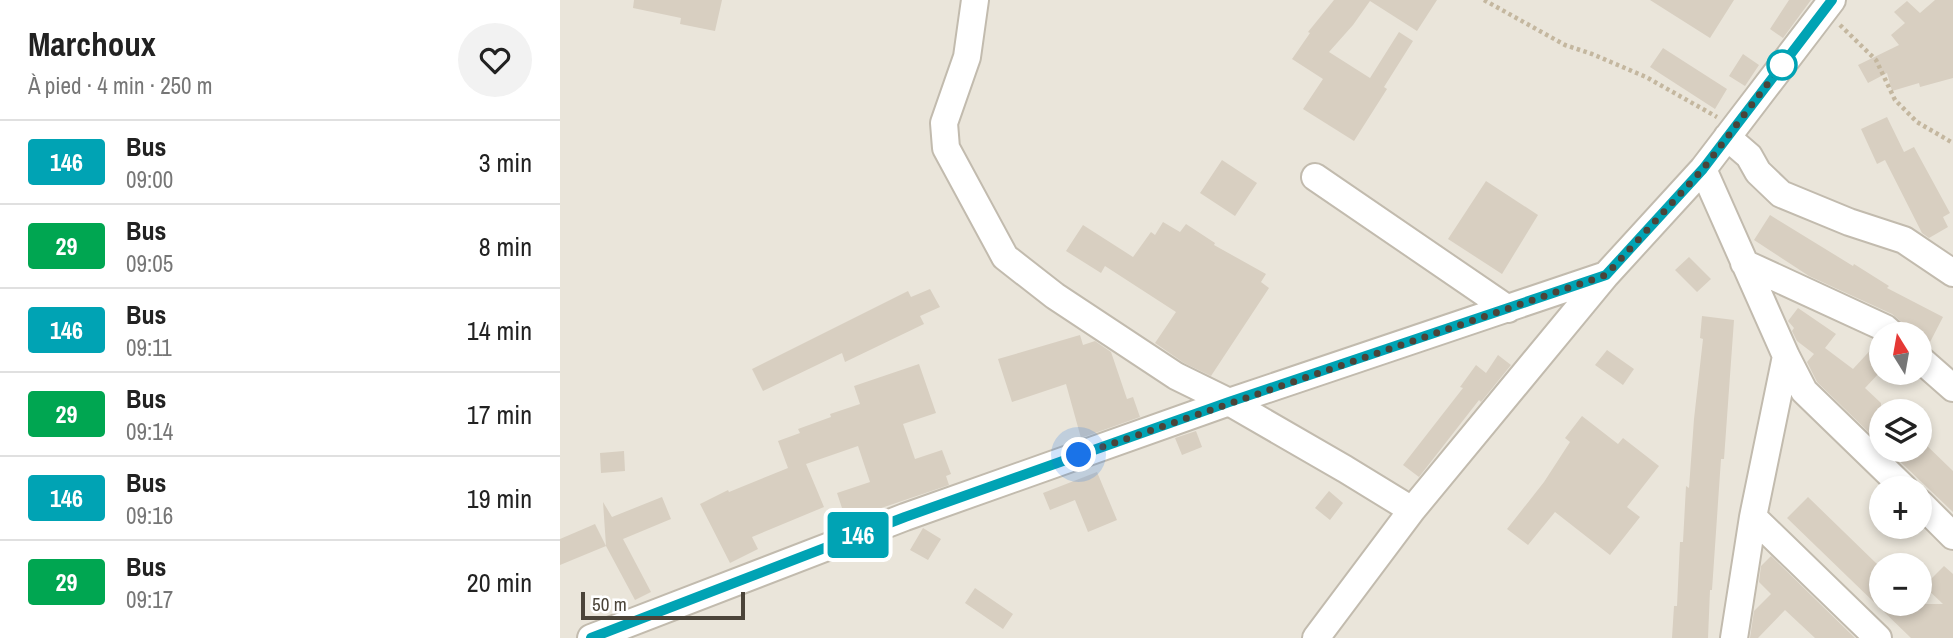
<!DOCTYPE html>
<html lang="fr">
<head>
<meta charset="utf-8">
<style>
  :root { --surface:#fff; --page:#f2f2f2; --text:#222; --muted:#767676; --line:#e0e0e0 }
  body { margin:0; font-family:"Archivo Narrow",sans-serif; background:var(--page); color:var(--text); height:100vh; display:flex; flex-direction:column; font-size:26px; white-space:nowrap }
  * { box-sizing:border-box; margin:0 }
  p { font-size:23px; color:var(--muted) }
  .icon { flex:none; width:38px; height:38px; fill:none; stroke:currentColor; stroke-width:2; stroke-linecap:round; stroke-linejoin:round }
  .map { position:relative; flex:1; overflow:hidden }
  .side { display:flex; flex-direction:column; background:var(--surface); width:560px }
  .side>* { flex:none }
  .badge { padding:0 14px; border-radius:5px; font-size:24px; line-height:46px }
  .needle { width:46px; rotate:349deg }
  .fabs { position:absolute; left:1309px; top:322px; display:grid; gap:14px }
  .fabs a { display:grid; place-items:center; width:63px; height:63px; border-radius:50%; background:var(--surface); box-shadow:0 4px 10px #0003; font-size:35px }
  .scale { position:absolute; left:21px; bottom:18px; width:164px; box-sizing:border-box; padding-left:7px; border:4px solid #4b4439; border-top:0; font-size:19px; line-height:24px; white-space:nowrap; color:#4b4439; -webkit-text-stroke:5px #fff; paint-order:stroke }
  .you { position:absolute; width:35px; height:35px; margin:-18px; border:5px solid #fff; border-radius:50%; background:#1a73e8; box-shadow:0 0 0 10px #1a73e833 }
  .map>.badge { position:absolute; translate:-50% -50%; box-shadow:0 0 0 4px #fff }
  .round { display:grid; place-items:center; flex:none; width:74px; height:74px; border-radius:37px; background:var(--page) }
  .head { display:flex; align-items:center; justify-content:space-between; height:119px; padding:0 28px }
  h1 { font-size:33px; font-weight:700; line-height:52px }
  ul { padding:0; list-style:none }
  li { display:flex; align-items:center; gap:21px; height:84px; padding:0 28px; border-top:2px solid var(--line) }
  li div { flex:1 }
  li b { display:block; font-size:26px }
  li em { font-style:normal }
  li .badge { min-width:77px; font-weight:700; text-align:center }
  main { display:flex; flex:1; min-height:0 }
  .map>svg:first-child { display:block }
  .residential { fill:#eae5da; fill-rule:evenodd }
  .building { fill:#d8cfc1 }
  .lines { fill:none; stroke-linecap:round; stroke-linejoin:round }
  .minor-casing { stroke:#c2bbae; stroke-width:30 }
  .path { stroke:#c4b79f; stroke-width:4.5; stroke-dasharray:3.5 3.5; stroke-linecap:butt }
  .minor { stroke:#fff; stroke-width:26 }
  .line-casing { stroke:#fff; stroke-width:16 }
  .line { stroke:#00a3b4; stroke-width:10 }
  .walk { stroke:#4b4439; stroke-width:7; stroke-dasharray:0 12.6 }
  .stop-dot { fill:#fff; stroke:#00a3b4; stroke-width:3.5 }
</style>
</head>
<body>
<main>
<section class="side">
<div class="head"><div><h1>Marchoux</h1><p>À pied · 4 min · 250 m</p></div><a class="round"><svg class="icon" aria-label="heart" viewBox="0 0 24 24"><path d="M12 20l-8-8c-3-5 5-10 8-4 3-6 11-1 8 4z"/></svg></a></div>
<ul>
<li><span class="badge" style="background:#00a3b4;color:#fff">146</span><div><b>Bus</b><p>09:00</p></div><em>3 min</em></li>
<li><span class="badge" style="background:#00a651;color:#fff">29</span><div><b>Bus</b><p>09:05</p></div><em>8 min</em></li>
<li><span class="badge" style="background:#00a3b4;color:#fff">146</span><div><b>Bus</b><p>09:11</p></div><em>14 min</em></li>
<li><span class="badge" style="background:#00a651;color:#fff">29</span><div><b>Bus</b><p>09:14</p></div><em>17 min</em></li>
<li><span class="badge" style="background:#00a3b4;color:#fff">146</span><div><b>Bus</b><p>09:16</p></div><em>19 min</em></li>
<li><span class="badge" style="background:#00a651;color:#fff">29</span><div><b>Bus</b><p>09:17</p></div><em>20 min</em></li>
</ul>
</section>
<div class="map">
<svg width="1393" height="638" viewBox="0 0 1393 638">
  <rect width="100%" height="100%" fill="#f6f3ec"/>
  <path class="residential" d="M 0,0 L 1393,0 L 1393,638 L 0,638 ZM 1321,334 L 1360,334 L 1360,373 L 1321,373 ZM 1321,411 L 1360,411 L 1360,450 L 1321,450 ZM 1321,488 L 1360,488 L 1360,527 L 1321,527 ZM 1321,565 L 1360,565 L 1360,604 L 1321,604 Z"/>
  <path class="building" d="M 74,0 L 162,0 L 155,31 L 120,24 L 121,18 L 73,8 Z
    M 774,0 L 877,0 L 857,31 L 810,1 L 793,25 L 769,52 L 810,78 L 839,32 L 853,41 L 824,87 L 827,89 L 794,141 L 743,109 L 763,79 L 732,59 L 750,33 L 748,32 Z
    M 1090,0 L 1174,0 L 1150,38 Z
    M 1229,0 L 1251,0 L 1223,38 L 1210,29 Z
    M 1375,0 L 1393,0 L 1393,78 L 1360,87 L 1359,83 L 1332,91 L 1327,73 L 1308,83 L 1298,65 L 1339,45 L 1331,35 L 1345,23 L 1334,12 L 1347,1 L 1360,13 Z
    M 1103,48 L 1167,89 L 1155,109 L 1090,67 Z
    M 1183,54 L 1199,65 L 1185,86 L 1169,76 Z
    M 1327,117 L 1344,152 L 1354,147 L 1390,213 L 1383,217 L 1388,227 L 1369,238 L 1362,233 L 1325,160 L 1317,164 L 1301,129 Z
    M 662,160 L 697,183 L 675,216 L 640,193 Z
    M 926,181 L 978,215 L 942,274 L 888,239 Z
    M 1210,215 L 1293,266 L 1294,264 L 1329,286 L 1327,288 L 1383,317 L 1368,346 L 1360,344 L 1360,334 L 1347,334 L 1343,323 L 1332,314 L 1249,276 L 1194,240 Z
    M 603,222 L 620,232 L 626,224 L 655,243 L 654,245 L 706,274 L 701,282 L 709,288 L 651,376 L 624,363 L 595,343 L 616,312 L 545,266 L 541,273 L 506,251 L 523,225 L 573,257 L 591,232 L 595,235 Z
    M 1129,257 L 1151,279 L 1137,292 L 1115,270 Z
    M 370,289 L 380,307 L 360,316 L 364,324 L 285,362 L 282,353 L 203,391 L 192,369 L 348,291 L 351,297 Z
    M 1238,308 L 1276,334 L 1265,348 L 1293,369 L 1318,342 L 1321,346 L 1321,371 L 1305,388 L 1321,403 L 1321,444 L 1257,382 L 1247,362 L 1254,354 L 1237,341 L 1232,331 L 1234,328 L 1228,321 Z
    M 1142,316 L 1174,320 L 1164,459 L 1161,459 L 1152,590 L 1150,590 L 1148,638 L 1112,638 L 1114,606 L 1117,606 L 1120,542 L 1123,542 L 1126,486 L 1129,488 L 1134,419 L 1143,339 L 1140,338 Z
    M 520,335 L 523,345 L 535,341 L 551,352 L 567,399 L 573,397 L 580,417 L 521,438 L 506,384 L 452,402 L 438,359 Z
    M 1047,350 L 1074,369 L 1063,385 L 1035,365 Z
    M 938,355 L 951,365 L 921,402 L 919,400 L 859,477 L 843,465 L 903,388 L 900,387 L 916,365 L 926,373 Z
    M 359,364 L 376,413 L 343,424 L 355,459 L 382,450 L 391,474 L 386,476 L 389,485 L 286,520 L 277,493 L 310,482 L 298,446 L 246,464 L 264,507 L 192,537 L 198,549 L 170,563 L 140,504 L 168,490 L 169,492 L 228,468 L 218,441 L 240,433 L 238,429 L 271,417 L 270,414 L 300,404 L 294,386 Z
    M 1022,416 L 1058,444 L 1063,438 L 1099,466 L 1067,507 L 1080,517 L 1050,555 L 995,512 L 968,545 L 947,529 L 984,482 L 1010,442 L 1005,438 Z
    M 636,431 L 642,447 L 622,455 L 615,438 Z
    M 1360,439 L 1393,471 L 1393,512 L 1328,450 L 1360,450 Z
    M 64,451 L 65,471 L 41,473 L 40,453 Z
    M 537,472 L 557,520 L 528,532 L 515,500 L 490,510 L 483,493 Z
    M 769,491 L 783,503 L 770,520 L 755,508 Z
    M 102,497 L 111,519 L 63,539 L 91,592 L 75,600 L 46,546 L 0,565 L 0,539 L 35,524 L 46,546 L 43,502 L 52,517 Z
    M 1248,497 L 1318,565 L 1311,572 L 1321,581 L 1321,604 L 1383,604 L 1364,586 L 1384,566 L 1393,574 L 1393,638 L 1351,638 L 1227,518 Z
    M 363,528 L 381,539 L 368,560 L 350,550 Z
    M 1211,556 L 1295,638 L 1255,638 L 1225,610 L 1198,638 L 1190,638 L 1194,611 L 1211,594 L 1199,582 L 1201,566 Z
    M 415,588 L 453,614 L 443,629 L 405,603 Z"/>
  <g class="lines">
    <g class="minor-casing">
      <path id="minor" d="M 415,0 L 407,57 L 384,123 L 386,148 L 445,257 L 495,296 L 616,376 L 669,402 L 785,469 L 852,510
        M 1167,137 L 1189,156 L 1198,172 L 1221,194 L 1289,222 L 1344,240 L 1393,273
        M 1143,169 L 1226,356 L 1244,391 L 1344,488
        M 755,177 L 948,309
        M 1184,263 L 1325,328 L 1332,334
        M 1360,359 L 1393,388
        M 1360,503 L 1393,536
        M 1193,517 L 1318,638
        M 31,638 L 345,517 L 669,402 L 1046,275
        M 756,638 L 852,510 L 1046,275 L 1143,169 L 1272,0
        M 1174,638 L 1193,517 L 1226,356"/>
    </g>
    <path class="path" d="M 924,0 L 1005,45 L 1032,54 L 1086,77 L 1157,117
      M 1280,25 L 1316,60 L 1335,100 L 1357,122 L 1393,143"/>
    <use href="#minor" class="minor"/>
  </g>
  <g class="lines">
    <g class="line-casing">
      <path id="line" d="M 31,638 L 345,517 L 669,402 L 1046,275 L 1143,169 L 1272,0"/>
    </g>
    <use href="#line" class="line"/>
    <path class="walk" d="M 519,455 L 1046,275 L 1143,169 L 1222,65"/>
  </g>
  <circle class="stop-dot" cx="1222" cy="65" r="14"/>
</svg>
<div class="fabs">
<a><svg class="needle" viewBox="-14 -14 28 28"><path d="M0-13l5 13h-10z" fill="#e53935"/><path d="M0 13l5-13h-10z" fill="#767676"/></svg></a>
<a><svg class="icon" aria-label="layers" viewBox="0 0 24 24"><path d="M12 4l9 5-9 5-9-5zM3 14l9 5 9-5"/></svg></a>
<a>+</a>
<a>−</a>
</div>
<div class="scale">50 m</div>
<div class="you" style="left:519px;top:455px"></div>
<b class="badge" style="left:298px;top:535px;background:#00a3b4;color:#fff">146</b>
</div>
</main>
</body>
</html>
